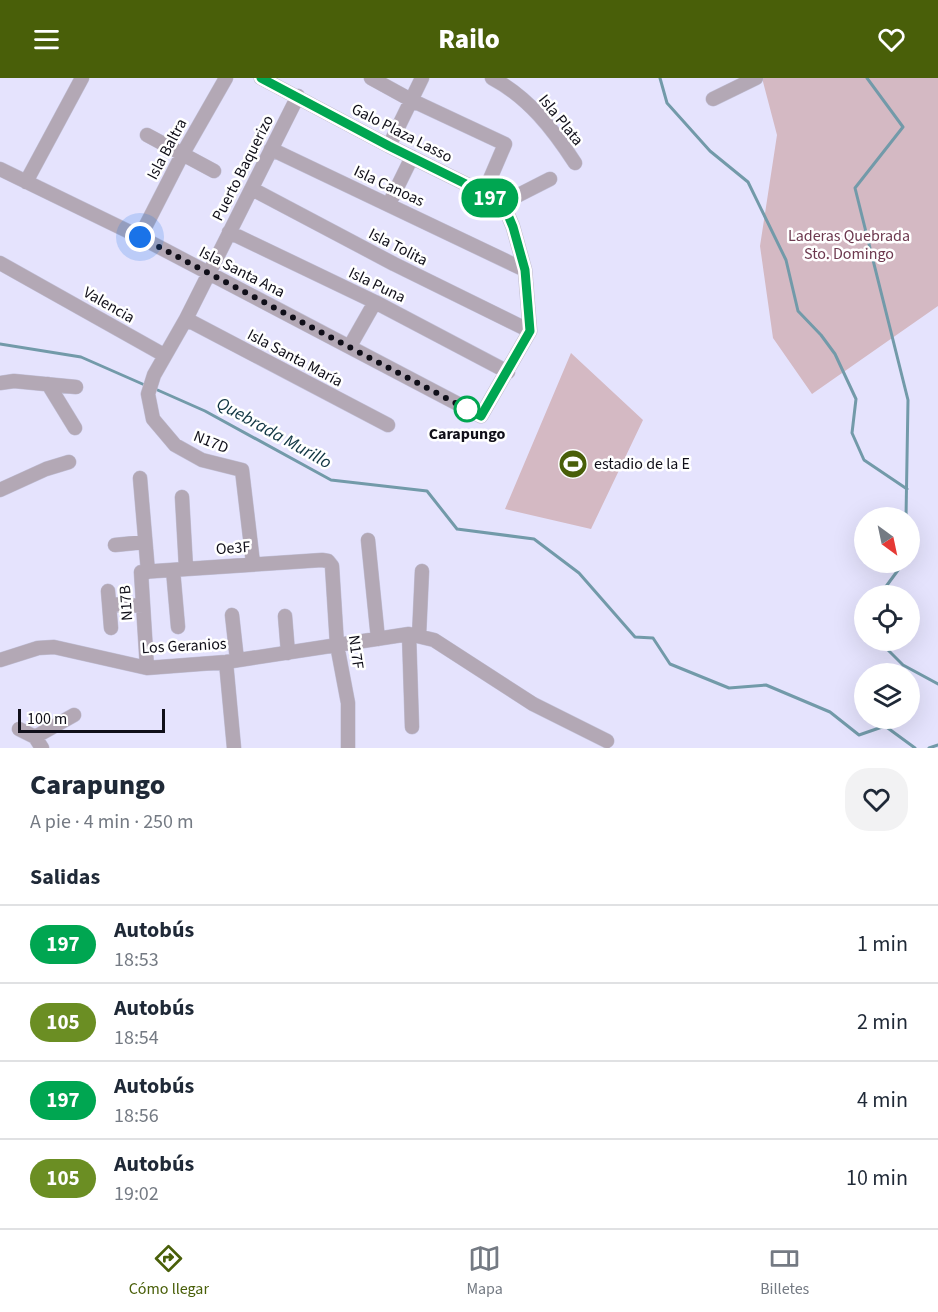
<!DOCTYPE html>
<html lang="es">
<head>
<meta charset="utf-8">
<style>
  :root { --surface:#fff; --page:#f2f2f3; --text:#1f2937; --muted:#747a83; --line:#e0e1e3; --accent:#495f09 }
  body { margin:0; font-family:"Source Sans 3",sans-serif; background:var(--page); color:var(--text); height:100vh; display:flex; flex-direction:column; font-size:22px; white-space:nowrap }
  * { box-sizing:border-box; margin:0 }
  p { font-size:20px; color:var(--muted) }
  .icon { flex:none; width:33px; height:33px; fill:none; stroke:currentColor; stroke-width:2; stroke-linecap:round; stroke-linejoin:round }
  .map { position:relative; height:670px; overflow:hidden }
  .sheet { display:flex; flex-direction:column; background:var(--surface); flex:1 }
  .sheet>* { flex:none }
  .badge { padding:0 12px; border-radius:20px; font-size:21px; line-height:39px }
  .needle { width:39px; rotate:147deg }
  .tools { position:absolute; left:854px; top:429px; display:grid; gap:12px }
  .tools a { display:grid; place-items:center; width:66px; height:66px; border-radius:50%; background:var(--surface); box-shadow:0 6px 24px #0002; font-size:30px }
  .scale { position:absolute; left:18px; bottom:15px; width:147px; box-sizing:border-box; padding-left:6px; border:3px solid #100f19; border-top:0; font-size:16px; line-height:21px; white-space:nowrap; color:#100f19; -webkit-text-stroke:4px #fff; paint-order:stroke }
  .you { position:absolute; width:30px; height:30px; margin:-15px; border:4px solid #fff; border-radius:50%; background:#1a73e8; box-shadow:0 0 0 9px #1a73e833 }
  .map>.badge { position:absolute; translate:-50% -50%; box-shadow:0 0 0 3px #fff }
  h2 { padding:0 30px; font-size:22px; line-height:54px }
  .round { display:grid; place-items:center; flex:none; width:63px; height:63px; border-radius:24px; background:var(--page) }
  .summary { display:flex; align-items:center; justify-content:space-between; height:102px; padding:0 30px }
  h1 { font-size:28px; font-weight:800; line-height:45px }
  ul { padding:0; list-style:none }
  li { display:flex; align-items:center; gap:18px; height:78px; padding:0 30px; border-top:2px solid var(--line) }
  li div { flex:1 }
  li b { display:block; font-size:22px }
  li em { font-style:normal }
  li .badge { min-width:66px; font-weight:700; text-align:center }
  header { display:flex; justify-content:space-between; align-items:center; height:78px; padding:0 30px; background:var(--accent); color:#fff; font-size:27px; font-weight:800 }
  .tabs { display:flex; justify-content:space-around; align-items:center; height:84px; border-top:2px solid var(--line); background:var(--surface); font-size:16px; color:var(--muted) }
  .tabs a { display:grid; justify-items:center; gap:3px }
  .tabs .on { color:var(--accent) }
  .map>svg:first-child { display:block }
  .green { fill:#d4b9c3 }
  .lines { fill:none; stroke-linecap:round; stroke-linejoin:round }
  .stream { stroke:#729aa9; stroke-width:3 }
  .minor-casing { stroke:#c3c1d9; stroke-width:15 }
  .minor { stroke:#b3a8b5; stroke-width:14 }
  .line-casing { stroke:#fff; stroke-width:14 }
  .line { stroke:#00a651; stroke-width:9 }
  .walk { stroke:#100f19; stroke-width:6; stroke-dasharray:0 10.8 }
  .stop-dot { fill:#fff; stroke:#00a651; stroke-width:3 }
  .labels { text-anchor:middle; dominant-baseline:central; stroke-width:5; stroke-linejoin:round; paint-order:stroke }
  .street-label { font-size:16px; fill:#100f19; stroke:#fff }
  .park-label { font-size:16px; fill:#6d394f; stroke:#fff }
  .stop-label { font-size:16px; font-weight:bold; fill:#100f19; stroke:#fff }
  .poi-label { font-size:16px; fill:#100f19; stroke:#fff; text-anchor:start }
  .water-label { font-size:18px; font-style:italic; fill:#0f3542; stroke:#fff }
</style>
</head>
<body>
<header><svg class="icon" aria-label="menu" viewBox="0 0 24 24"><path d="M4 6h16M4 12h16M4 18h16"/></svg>Railo<svg class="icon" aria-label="heart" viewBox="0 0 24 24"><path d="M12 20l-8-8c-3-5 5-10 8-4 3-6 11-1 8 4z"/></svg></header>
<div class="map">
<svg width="938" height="670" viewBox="0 0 938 670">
  <rect width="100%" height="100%" fill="#e5e3fd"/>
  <path class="green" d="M 762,0 L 938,0 L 938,228 L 812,316 L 773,260 L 760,168 L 777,57 Z
    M 571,275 L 643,342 L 591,451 L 505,431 Z"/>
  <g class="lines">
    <path class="stream" d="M 660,0 L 667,25 L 710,73 L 748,104 L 786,182 L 798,233 L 821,257 L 835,276 L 856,321 L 852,355 L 864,382 L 907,411
      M 867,0 L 903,49 L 855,110 L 908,322 L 906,440
      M 0,266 L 81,279 L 147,308
      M 153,310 L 205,333 L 331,402 L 427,413 L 457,451 L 534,461 L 579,495 L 635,559 L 653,560 L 670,586 L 729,610 L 766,607 L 830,634 L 859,657 L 885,648 L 915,670
      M 879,518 L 904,484
      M 864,538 L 860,544 L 864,548
      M 878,562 L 903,587 L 938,606
      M 929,670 L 938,667"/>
    <g class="minor-casing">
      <path id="minor" d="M 371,0 L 411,22 L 505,66 L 484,115
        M 492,0 C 528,19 553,51 575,85
        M 713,21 L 756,0
        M 147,57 L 214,93
        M 389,68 L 422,0
        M 271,71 L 525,192
        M 0,91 L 140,159 L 481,338 L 530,253 L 525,192 L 513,149 L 508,137 L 484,115 L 389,68 L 261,0
        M 26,104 L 82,0
        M 252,111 L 394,186 L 530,253
        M 389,126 L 412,79
        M 499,127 L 550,101
        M 229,154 L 375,224 L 508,294
        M 140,159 L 182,77 L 226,0
        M 0,185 L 164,277
        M 186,241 L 388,347
        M 350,268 L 375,224
        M 0,305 L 14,303 L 76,309
        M 48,306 L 75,350
        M 140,400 L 148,494
        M 0,412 L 46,391 L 69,384
        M 182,419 L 186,490
        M 368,462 L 378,561
        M 115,467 L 145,464
        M 253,485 L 242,392 L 202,382 L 175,367 L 153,341 L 148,316 L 154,297 L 186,241 L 298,18
        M 173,492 L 178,549
        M 108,513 L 111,550
        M 109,526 L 143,528
        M 232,537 L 237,582
        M 285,538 L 288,575
        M 409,556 L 412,649
        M 419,558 L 422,493
        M 0,582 L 38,570 L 54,569 L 147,590 L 226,584 L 409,556 L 434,562 L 533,626 L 607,663
        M 226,584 L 234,670
        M 147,590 L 141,494 L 322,482 L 328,483 L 332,488 L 337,567 L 348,625 L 348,670
        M 19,651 L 35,659 L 42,670
        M 35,659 L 74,637"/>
    </g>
    <use href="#minor" class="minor"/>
  </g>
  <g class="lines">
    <g class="line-casing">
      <path id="line" d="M 261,0 L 389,68 L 484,115 L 508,137 L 513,149 L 525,192 L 530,253 L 481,338 L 467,331"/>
    </g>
    <use href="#line" class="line"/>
    <path class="walk" d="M 140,159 L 467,331"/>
  </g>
  <defs>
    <g id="stadium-disc" transform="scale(1.5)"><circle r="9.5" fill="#495f09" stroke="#fff"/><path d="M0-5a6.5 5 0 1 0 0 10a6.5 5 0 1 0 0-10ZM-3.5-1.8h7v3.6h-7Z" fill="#fff"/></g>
  </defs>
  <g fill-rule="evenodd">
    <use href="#stadium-disc" x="573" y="386"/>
  </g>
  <circle class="stop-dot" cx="467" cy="331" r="12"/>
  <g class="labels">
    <g class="street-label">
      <text transform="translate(561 42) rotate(51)">Isla Plata</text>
      <text transform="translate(402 55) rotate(27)">Galo Plaza Lasso</text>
      <text transform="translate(167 71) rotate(-62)">Isla Baltra</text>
      <text transform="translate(243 90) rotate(-63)">Puerto Baquerizo</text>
      <text transform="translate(389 108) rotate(25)">Isla Canoas</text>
      <text transform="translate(398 169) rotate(27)">Isla Tolita</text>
      <text transform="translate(242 194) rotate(27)">Isla Santa Ana</text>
      <text transform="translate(377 207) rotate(26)">Isla Puna</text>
      <text transform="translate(109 227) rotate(30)">Valencia</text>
      <text transform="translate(295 280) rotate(28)">Isla Santa María</text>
      <text transform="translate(211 364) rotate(22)">N17D</text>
      <text transform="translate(233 470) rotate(-4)">Oe3F</text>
      <text transform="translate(126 525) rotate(-94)">N17B</text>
      <text transform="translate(184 568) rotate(-3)">Los Geranios</text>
      <text transform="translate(356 574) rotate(82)">N17F</text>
    </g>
    <g class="park-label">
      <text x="849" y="158">Laderas Quebrada<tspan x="849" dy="18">Sto. Domingo</tspan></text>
    </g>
    <g class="stop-label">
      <text x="467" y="356">Carapungo</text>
    </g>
    <g class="poi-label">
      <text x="594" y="386">estadio de la E</text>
    </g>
    <g class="water-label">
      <text transform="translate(274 355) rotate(29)">Quebrada Murillo</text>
    </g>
  </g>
</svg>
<div class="tools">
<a><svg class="needle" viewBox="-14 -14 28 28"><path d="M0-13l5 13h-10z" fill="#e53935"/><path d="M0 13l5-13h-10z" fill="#747a83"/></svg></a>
<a><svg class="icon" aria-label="locate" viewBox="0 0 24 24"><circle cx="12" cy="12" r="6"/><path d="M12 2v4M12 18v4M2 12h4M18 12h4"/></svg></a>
<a><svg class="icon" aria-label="layers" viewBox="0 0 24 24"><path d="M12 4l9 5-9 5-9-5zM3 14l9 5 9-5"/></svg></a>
</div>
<div class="scale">100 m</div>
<div class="you" style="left:140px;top:159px"></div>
<b class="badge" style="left:490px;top:120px;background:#00a651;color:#fff">197</b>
</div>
<section class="sheet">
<div class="summary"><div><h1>Carapungo</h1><p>A pie · 4 min · 250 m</p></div><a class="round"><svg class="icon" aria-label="heart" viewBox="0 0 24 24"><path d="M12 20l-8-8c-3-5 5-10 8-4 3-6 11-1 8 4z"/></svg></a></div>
<h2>Salidas</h2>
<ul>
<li><span class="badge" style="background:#00a651;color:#fff">197</span><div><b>Autobús</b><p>18:53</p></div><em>1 min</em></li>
<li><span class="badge" style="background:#6b8e23;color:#fff">105</span><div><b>Autobús</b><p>18:54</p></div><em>2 min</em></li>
<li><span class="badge" style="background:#00a651;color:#fff">197</span><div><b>Autobús</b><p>18:56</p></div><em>4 min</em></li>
<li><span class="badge" style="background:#6b8e23;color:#fff">105</span><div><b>Autobús</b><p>19:02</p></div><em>10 min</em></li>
</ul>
</section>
<nav class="tabs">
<a class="on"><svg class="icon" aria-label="directions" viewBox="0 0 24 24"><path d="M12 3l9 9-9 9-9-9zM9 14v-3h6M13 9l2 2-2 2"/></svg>Cómo llegar</a>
<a><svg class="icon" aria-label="map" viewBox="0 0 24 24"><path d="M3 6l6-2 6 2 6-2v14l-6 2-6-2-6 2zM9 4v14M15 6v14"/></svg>Mapa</a>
<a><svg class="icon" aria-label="tickets" viewBox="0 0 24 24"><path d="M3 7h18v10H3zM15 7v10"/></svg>Billetes</a>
</nav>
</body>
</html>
